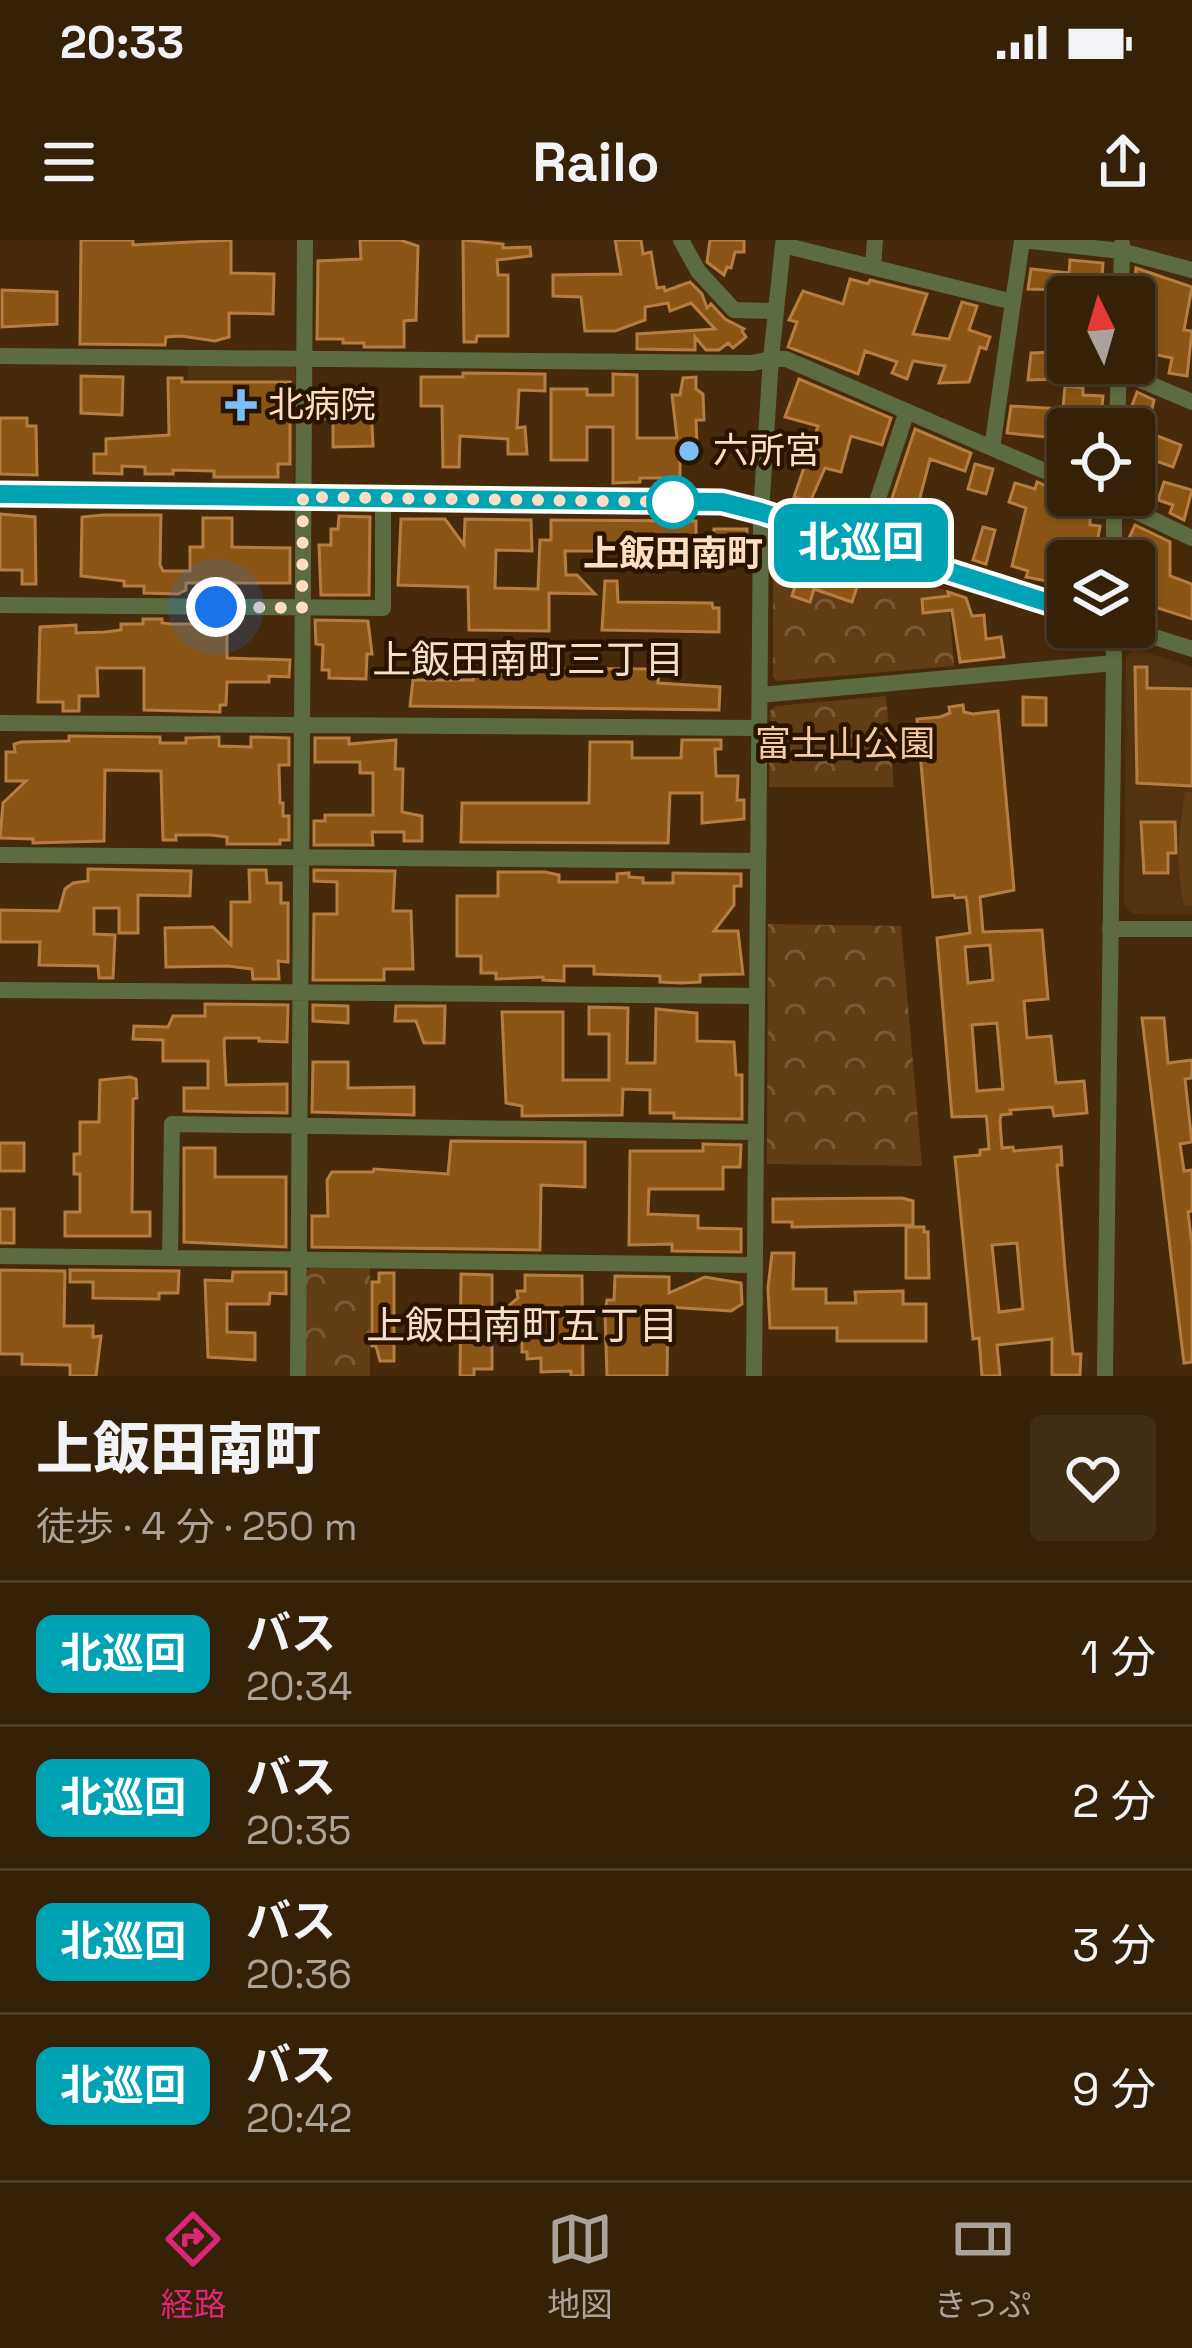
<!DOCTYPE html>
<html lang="ja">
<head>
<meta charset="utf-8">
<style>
  :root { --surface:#352008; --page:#402d16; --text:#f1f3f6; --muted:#aaa39c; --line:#4f3e29; --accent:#db2777 }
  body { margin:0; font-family:"Space Grotesk","Noto Sans JP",sans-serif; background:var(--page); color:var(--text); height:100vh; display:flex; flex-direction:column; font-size:45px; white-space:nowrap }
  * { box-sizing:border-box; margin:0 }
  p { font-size:39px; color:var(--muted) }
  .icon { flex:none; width:66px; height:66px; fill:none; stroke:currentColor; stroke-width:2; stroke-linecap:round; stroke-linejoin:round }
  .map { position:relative; height:1136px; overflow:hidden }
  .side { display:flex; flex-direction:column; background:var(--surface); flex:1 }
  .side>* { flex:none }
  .badge { padding:0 24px; border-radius:18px; font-size:42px; line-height:78px }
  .needle { width:78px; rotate:355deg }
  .tools { position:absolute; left:1047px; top:36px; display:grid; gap:24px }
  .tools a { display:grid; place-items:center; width:108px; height:108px; border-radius:12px; background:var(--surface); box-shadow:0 3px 9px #0004,0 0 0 3px var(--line); font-size:60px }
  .you { position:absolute; width:60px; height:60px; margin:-30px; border:9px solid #fff; border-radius:50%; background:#1a73e8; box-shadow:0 0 0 18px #1a73e833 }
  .map>.badge { position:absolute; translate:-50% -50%; box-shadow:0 0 0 6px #fff }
  .round { display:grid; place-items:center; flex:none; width:126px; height:126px; border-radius:12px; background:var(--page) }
  .summary { display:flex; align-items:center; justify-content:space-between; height:204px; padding:0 36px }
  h1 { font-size:57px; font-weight:800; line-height:90px }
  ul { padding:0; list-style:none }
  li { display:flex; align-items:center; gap:36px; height:144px; padding:0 36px; border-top:3px solid var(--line) }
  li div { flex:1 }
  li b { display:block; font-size:45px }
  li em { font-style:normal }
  li .badge { min-width:132px; font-weight:700; text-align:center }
  .status { display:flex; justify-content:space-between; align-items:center; height:84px; padding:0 60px; background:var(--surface); direction:ltr }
  .status svg { height:33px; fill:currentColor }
  header { display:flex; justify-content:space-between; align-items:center; height:156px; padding:0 36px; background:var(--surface); font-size:54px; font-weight:800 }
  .tab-bar { display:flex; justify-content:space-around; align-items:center; height:168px; border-top:3px solid var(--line); background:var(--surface); font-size:33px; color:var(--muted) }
  .tab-bar a { display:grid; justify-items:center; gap:6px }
  .tab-bar .selected { color:var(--accent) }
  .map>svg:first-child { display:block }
  .built { fill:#53330f }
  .grass { fill:#623d13 }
  .forest { fill:url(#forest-crowns) }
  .building { fill:#8a5514; stroke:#b67d42; stroke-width:3; fill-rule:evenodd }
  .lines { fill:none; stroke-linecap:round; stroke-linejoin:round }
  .minor { stroke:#5c6c40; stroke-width:16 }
  .line-casing { stroke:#fff; stroke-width:27 }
  .line { stroke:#00a3b4; stroke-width:18 }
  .walk { stroke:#fddec1; stroke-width:12; stroke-dasharray:0 21.6 }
  .poi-dot { fill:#7abff8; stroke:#291400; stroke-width:4.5 }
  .stop-dot { fill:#fff; stroke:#00a3b4; stroke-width:6 }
  .labels { text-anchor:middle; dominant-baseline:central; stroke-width:9; stroke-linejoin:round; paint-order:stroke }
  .poi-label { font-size:36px; fill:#fddec1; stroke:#291400; text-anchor:start }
  .stop-label { font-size:36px; font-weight:bold; fill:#fddec1; stroke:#291400 }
  .park-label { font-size:36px; fill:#f6cba2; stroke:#291400 }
  .neighbourhood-label { font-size:39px; fill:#f7dec7; stroke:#291400 }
</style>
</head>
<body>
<div class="status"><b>20:33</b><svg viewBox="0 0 49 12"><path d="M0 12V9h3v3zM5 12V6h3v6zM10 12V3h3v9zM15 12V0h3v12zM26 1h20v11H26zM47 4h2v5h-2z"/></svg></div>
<header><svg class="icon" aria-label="menu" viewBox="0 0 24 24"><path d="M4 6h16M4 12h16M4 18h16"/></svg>Railo<svg class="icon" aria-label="share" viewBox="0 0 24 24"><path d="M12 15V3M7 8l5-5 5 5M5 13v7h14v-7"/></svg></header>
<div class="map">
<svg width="1192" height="1136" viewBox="0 0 1192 1136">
  <defs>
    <pattern id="forest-crowns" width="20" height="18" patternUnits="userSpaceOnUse" patternTransform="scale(3)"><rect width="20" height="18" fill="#623d13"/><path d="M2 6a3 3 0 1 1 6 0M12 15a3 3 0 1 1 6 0" fill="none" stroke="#795934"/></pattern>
  </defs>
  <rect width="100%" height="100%" fill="#472a0a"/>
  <path class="built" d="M 188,125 L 291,126 L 295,129 L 294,241 L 288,247 L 211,247 L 211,202 L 187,201 Z
    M 1136,409 L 1192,427 L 1192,675 L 1132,674 L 1124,664 L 1126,416 Z"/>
  <path class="grass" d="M 1185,552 L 1192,552 L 1192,666 L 1184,666 C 1175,622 1179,593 1185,552 Z"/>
  <path class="forest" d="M 780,300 L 948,351 L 954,426 L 777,441 L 773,437 L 773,303 Z
    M 886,456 L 894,547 L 769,547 L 770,471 L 776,466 Z
    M 768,684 L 901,686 L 922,926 L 767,924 Z
    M 310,1028 L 370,1028 L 370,1136 L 306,1136 L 306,1031 Z"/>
  <path class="building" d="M 81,0 L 133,0 L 133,5 L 231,0 L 231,33 L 274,34 L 273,74 L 229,73 L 229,97 L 215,101 L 181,96 L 166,97 L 165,105 L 80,104 Z
    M 360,0 L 400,0 L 418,6 L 416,80 L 404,81 L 404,107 L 364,107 L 364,103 L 343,103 L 343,99 L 317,99 L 318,21 L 361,19 Z
    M 463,0 L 503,4 L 503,8 L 530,7 L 531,16 L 497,20 L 498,35 L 508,35 L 508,96 L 477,96 L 476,102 L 464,102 Z
    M 615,0 L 641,0 L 643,14 L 651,12 L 657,48 L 664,47 L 665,51 L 690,42 L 702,54 L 707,68 L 711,64 L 725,79 L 744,89 L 742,91 L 746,97 L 733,108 L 728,103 L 719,110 L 706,110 L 695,97 L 695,110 L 637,109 L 637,94 L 715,89 L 691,63 L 670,71 L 668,63 L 645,67 L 645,80 L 615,91 L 585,91 L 581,57 L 553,56 L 553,35 L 621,34 Z
    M 710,0 L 744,0 L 744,12 L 735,12 L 731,28 L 727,27 L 724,35 L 707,22 Z
    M 1070,20 L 1103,23 L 1101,51 L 1028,49 L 1031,29 L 1069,33 Z
    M 1136,28 L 1192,47 L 1184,90 L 1192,91 L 1187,136 L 1169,133 L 1172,118 L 1134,110 L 1142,42 L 1135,40 Z
    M 850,39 L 868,44 L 870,40 L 927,54 L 913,94 L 949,99 L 962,62 L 977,66 L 969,90 L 990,97 L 986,109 L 980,107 L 969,142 L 939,143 L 945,126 L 913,121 L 907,139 L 892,133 L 897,122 L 865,111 L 858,134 L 788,107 L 797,82 L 789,80 L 803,51 L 843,64 Z
    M 2,50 L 57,52 L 57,84 L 2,87 Z
    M 1056,112 L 1056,120 L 1060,120 L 1061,139 L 1028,140 L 1031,113 Z
    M 463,133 L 545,134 L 545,151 L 519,150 L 517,188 L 525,187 L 527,214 L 508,214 L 508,199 L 460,196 L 459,227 L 443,227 L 442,166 L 421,166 L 421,137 L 463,137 Z
    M 613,134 L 637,135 L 637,198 L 677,198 L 672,155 L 680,155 L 683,138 L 696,137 L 696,149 L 703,154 L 704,180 L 696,180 L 697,204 L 680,204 L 680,238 L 640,238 L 640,242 L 613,243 L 613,187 L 587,187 L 587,220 L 551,220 L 551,149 L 587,149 L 587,155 L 613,155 Z
    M 81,136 L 123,137 L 122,175 L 81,173 Z
    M 168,138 L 182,138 L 182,142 L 290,142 L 290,224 L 278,224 L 278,237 L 214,237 L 214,231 L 173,230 L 173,234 L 145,234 L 145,227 L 122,226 L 122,234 L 94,233 L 94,214 L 106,214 L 106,199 L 169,195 Z
    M 799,139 L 891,178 L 882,205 L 851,196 L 841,232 L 825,228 L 810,262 L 794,257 L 818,186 L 785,177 Z
    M 1065,146 L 1083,148 L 1083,155 L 1103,156 L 1101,178 L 1093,178 L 1092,184 L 1068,182 L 1068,199 L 1007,193 L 1011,166 L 1063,169 Z
    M 1137,152 L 1154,160 L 1147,192 L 1181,205 L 1173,227 L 1142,216 L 1141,209 L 1134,222 L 1137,175 L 1130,171 Z
    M 326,164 L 371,164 L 373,206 L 333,207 L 333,179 L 326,179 Z
    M 0,178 L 27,178 L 27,186 L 36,186 L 37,235 L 0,234 Z
    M 915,189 L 971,213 L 965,231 L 930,219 L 909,300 L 897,296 L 900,287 L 885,279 Z
    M 975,224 L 993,229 L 986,254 L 968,249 Z
    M 1037,242 L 1068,255 L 1082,255 L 1077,274 L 1090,276 L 1090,285 L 1100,286 L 1094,321 L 1068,321 L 1068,345 L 1026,337 L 1028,331 L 1012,326 L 1026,268 L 1009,262 L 1015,243 L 1035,249 Z
    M 1164,242 L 1192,250 L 1184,280 L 1170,273 L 1173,265 L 1158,260 Z
    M 0,274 L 35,277 L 36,344 L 22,344 L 22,330 L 0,330 Z
    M 103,275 L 161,275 L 160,325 L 163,331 L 190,331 L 190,307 L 203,307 L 203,278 L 232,278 L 232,307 L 290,308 L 290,343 L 186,343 L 186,350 L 178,354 L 144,353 L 144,346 L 124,346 L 124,341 L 81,336 L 82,277 Z
    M 339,276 L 370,277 L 369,355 L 321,355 L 319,305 L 331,305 L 331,289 L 338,289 Z
    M 401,279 L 445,279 L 464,305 L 465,279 L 531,280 L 532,311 L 496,310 L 495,348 L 538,349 L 540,300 L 551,300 L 551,280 L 696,281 L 696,311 L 565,311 L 566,335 L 577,335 L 595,354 L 549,353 L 549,391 L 469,390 L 468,347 L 398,345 Z
    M 1135,285 L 1170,302 L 1170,336 L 1192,344 L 1192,379 L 1152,366 L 1148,376 L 1134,371 L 1134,321 L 1129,321 L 1129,298 Z
    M 983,287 L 995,290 L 986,324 L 973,320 Z
    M 714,289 L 747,289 L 746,310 L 711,311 Z
    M 801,326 L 859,341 L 852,362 L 814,349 L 810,362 L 792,356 Z
    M 605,341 L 617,341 L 618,362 L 712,363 L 713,368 L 719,368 L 719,392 L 602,390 Z
    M 948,352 L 966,358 L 972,376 L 984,375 L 986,399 L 1001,397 L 1004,417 L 960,422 L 952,370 L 923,373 L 922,359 L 949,356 Z
    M 143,379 L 162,379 L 162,383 L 172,384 L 227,384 L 227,418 L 290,420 L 289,437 L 269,436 L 269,442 L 227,442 L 226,465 L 220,465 L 220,472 L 144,470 L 144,428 L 97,428 L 98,456 L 79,456 L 79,471 L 63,471 L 63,462 L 38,462 L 40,387 L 76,385 L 76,393 L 105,392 L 121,390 L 121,384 L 143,384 Z
    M 315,380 L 368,381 L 372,414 L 367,414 L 366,439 L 329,438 L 329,430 L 322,430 L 323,405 L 316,404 Z
    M 1135,427 L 1147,427 L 1147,448 L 1192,449 L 1192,546 L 1137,543 Z
    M 473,428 L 659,429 L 658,443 L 720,447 L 719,470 L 410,466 L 413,440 L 473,440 Z
    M 1023,457 L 1046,458 L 1046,485 L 1023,485 Z
    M 963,465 L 964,472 L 973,474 L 998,471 L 1008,580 L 1014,650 L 980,657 L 983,692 L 1042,690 L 1048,759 L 1024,761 L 1027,798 L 1051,796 L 1056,843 L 1084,841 L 1087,873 L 1054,876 L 1052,867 L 1010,870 L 1011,874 L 1001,875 L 1000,881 L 1002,908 L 1013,907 L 1014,911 L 1061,907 L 1062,925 L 1057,925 L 1065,1029 L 1073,1114 L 1081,1114 L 1080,1135 L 1052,1135 L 1052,1099 L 997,1105 L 1000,1136 L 982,1136 L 979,1098 L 973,1099 L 955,917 L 980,915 L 980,910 L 989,909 L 987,882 L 986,876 L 952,877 L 937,698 L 970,693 L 967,663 L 966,657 L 955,658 L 954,655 L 933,657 L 917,479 L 940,477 L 950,473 L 949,467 ZM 990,705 L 993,740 L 968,743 L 965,707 ZM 997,783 L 1003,849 L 977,851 L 972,785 ZM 1017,1003 L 1023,1069 L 999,1072 L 992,1005 Z
    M 69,496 L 160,497 L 160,503 L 186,503 L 186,498 L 219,497 L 219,506 L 251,507 L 251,497 L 289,498 L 289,525 L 279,525 L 280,563 L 283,563 L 283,576 L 289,576 L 289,600 L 280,600 L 280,604 L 227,604 L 227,597 L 211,595 L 176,595 L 176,600 L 163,600 L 161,531 L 105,530 L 104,601 L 33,603 L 33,599 L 0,598 L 3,563 L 26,541 L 6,541 L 6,512 L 15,512 L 14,504 L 21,502 L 69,501 Z
    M 315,498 L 349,498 L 349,504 L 396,500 L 395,529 L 403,529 L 402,572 L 422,576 L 422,601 L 404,601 L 404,592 L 372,592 L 373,605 L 314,605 L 314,581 L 325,581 L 325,575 L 373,575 L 373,533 L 360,533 L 360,522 L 315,522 Z
    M 682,500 L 721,500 L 721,509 L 715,509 L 716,536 L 738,536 L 737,560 L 744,560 L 744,579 L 702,583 L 702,553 L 670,553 L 668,603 L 461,602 L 462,563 L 589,563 L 590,502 L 632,502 L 632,518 L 681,518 Z
    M 1141,582 L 1175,582 L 1176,613 L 1168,613 L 1168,633 L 1144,633 Z
    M 88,629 L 191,631 L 190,656 L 138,655 L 138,693 L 119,693 L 119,668 L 94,668 L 94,694 L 115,695 L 113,738 L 99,738 L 98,726 L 39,725 L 40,702 L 0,702 L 0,670 L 59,671 L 65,649 L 73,643 L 88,641 Z
    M 249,630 L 266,630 L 267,643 L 281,643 L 281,663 L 288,663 L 288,722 L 278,721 L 279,739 L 253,739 L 252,729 L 228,726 L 166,727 L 165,688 L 213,687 L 231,705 L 231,662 L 250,662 Z
    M 314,630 L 395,631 L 393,671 L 411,671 L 413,729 L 384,729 L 384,740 L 313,740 L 314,674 L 337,674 L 337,642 L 314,641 Z
    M 498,632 L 545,632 L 559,635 L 559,642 L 617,642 L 617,634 L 629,633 L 629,637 L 643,638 L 643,643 L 673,643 L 673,633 L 741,634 L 741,646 L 734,646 L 734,665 L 714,691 L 738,691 L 743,734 L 700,735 L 700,742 L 681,743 L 660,742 L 660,736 L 594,734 L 594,726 L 564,726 L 564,741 L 543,740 L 543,737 L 496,739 L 496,733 L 481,733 L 481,716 L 457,716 L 457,656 L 498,656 Z
    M 205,764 L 288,765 L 287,802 L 259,801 L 259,798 L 225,798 L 224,801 L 226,845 L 287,844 L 287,873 L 184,871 L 184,848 L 208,848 L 208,821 L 163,821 L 163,800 L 133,799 L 134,786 L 168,787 L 173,776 L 205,776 Z
    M 313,765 L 348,766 L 348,783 L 313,781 Z
    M 396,766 L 445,766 L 444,803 L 424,803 L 416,781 L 395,781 Z
    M 589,767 L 628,768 L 627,823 L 655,823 L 656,769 L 697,773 L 697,801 L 734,802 L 736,835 L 742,835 L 742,879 L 674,878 L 674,873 L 650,873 L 650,850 L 623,849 L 622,875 L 522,876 L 522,866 L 506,863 L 502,772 L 563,772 L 563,840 L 609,840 L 609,794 L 589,794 Z
    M 1142,778 L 1164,778 L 1168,823 L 1192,820 L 1192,838 L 1185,839 L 1192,902 L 1180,904 L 1184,931 L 1192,930 L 1192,971 L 1188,972 L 1192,1005 L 1192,1122 L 1184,1123 Z
    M 313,822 L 348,822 L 348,848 L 414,847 L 414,875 L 312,872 Z
    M 130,837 L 136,839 L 137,858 L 133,859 L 132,972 L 150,972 L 150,996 L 65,996 L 65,972 L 80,972 L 80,934 L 74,934 L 74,914 L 80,914 L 80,882 L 99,882 L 100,840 Z
    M 451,901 L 585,902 L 585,947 L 541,945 L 540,1010 L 312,1007 L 312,976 L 328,976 L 327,940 L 332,932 L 373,932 L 374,929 L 448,934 Z
    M 0,903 L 24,903 L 24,931 L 0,931 Z
    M 703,904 L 741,905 L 740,927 L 723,927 L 723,949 L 649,949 L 648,974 L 698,976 L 698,988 L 741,989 L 741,1012 L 672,1011 L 672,1004 L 629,1005 L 630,911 L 703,911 Z
    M 184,908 L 215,908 L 215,937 L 286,937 L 286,1007 L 184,1002 Z
    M 902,958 L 913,961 L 913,985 L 792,987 L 792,982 L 773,982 L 773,959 Z
    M 0,969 L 14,969 L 14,1003 L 0,1003 Z
    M 906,987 L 924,987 L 924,992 L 928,992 L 929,1038 L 906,1038 Z
    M 772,1013 L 794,1013 L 793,1049 L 826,1049 L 826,1063 L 856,1063 L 855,1052 L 903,1051 L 903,1064 L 926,1064 L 926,1101 L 837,1101 L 837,1088 L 770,1088 L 768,1048 Z
    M 0,1030 L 65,1031 L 64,1086 L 93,1086 L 93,1097 L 101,1096 L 96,1136 L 70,1136 L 70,1125 L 22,1124 L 22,1114 L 0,1114 Z
    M 70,1030 L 179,1031 L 178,1053 L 159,1053 L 159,1059 L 93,1058 L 93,1042 L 70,1042 Z
    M 233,1032 L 286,1032 L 286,1054 L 270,1053 L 269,1064 L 227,1064 L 227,1092 L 255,1093 L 255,1120 L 208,1117 L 205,1040 L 232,1041 Z
    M 379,1033 L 394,1033 L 394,1121 L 380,1121 L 376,1106 L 372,1106 L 372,1042 L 379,1042 Z
    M 461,1034 L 492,1035 L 492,1129 L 474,1129 L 474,1136 L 460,1136 Z
    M 525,1035 L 582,1036 L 583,1136 L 571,1136 L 571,1131 L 541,1132 L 541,1118 L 527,1119 L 527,1112 L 522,1112 L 522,1079 L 493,1079 L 518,1058 L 517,1051 L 525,1051 Z
    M 615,1036 L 669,1037 L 669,1053 L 705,1037 L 741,1043 L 742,1064 L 731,1071 L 668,1067 L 667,1136 L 607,1136 L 605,1073 L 607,1060 L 614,1060 Z"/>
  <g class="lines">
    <path class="minor" d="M 681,0 L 698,31 L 734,70 L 776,71 L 771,119 L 786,119 L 1068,241
      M 784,0 L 783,5 L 1013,62 L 992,208
      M 1022,0 L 1121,11 L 1192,30
      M 873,27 L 875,0
      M 1121,57 L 1122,4
      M 1013,62 L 1022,1
      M 776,71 L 783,5
      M 0,116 L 752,123 L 771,119 L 761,272 L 754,1136
      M 1119,131 L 1192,162
      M 1117,189 L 1119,124
      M 0,254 L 721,263 L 761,272 L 1068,369
      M 1101,255 L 1192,298
      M 863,304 L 907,171
      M 1114,321 L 1114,256
      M 0,365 L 383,368 L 383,258
      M 1113,387 L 1114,423
      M 1123,387 L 1192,409
      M 760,455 L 1114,423 L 1105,1136
      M 0,483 L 759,488
      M 0,615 L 758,621
      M 1110,689 L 1192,689
      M 0,750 L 757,756
      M 0,1016 L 754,1025
      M 170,1017 L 172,884 L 756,892
      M 298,1136 L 305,0"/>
  </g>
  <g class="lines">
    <g class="line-casing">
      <path id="line" d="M 0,254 L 722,262 L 761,272 L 1068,369"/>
    </g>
    <use href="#line" class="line"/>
    <path class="walk" d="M 216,367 L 302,368 L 303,257 L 679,262 L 673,262"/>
  </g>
  <g class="poi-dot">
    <path d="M235 147h12v12h12v12h-12v12h-12v-12h-12v-12h12z"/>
    <circle cx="689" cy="211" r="12"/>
  </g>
  <circle class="stop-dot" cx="673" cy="262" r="24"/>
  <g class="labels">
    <g class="poi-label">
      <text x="268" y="165">北病院</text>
      <text x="713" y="211">六所宮</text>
    </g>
    <g class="stop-label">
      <text x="673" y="314">上飯田南町</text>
    </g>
    <g class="park-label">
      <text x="845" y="504">富士山公園</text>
    </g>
    <g class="neighbourhood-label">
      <text x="528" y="419">上飯田南町三丁目</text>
      <text x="522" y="1085">上飯田南町五丁目</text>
    </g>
  </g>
</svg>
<div class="tools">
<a><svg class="needle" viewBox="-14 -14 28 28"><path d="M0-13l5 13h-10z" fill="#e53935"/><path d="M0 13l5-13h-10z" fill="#aaa39c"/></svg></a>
<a><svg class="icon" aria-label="locate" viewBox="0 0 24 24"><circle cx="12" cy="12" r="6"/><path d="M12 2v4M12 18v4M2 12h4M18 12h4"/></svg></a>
<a><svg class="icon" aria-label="layers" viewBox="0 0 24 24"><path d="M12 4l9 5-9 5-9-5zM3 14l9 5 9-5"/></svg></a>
</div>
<div class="you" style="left:216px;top:367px"></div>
<b class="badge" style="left:861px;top:303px;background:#00a3b4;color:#fff">北巡回</b>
</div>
<section class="side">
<div class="summary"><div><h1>上飯田南町</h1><p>徒歩 · 4 分 · 250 m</p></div><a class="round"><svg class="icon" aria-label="heart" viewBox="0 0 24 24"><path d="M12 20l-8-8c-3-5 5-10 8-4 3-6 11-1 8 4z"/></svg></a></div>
<ul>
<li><span class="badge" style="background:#00a3b4;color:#fff">北巡回</span><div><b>バス</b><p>20:34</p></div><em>1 分</em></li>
<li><span class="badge" style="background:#00a3b4;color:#fff">北巡回</span><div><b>バス</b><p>20:35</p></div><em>2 分</em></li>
<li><span class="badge" style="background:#00a3b4;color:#fff">北巡回</span><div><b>バス</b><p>20:36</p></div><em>3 分</em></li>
<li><span class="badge" style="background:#00a3b4;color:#fff">北巡回</span><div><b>バス</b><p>20:42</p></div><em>9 分</em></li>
</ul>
</section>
<nav class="tab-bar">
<a class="selected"><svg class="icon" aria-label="directions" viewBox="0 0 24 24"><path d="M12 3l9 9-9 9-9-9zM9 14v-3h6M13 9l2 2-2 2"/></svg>経路</a>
<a><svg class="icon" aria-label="map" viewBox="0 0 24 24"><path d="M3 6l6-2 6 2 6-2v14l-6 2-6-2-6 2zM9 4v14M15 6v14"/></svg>地図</a>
<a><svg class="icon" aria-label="tickets" viewBox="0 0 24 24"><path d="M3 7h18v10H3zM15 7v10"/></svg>きっぷ</a>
</nav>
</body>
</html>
